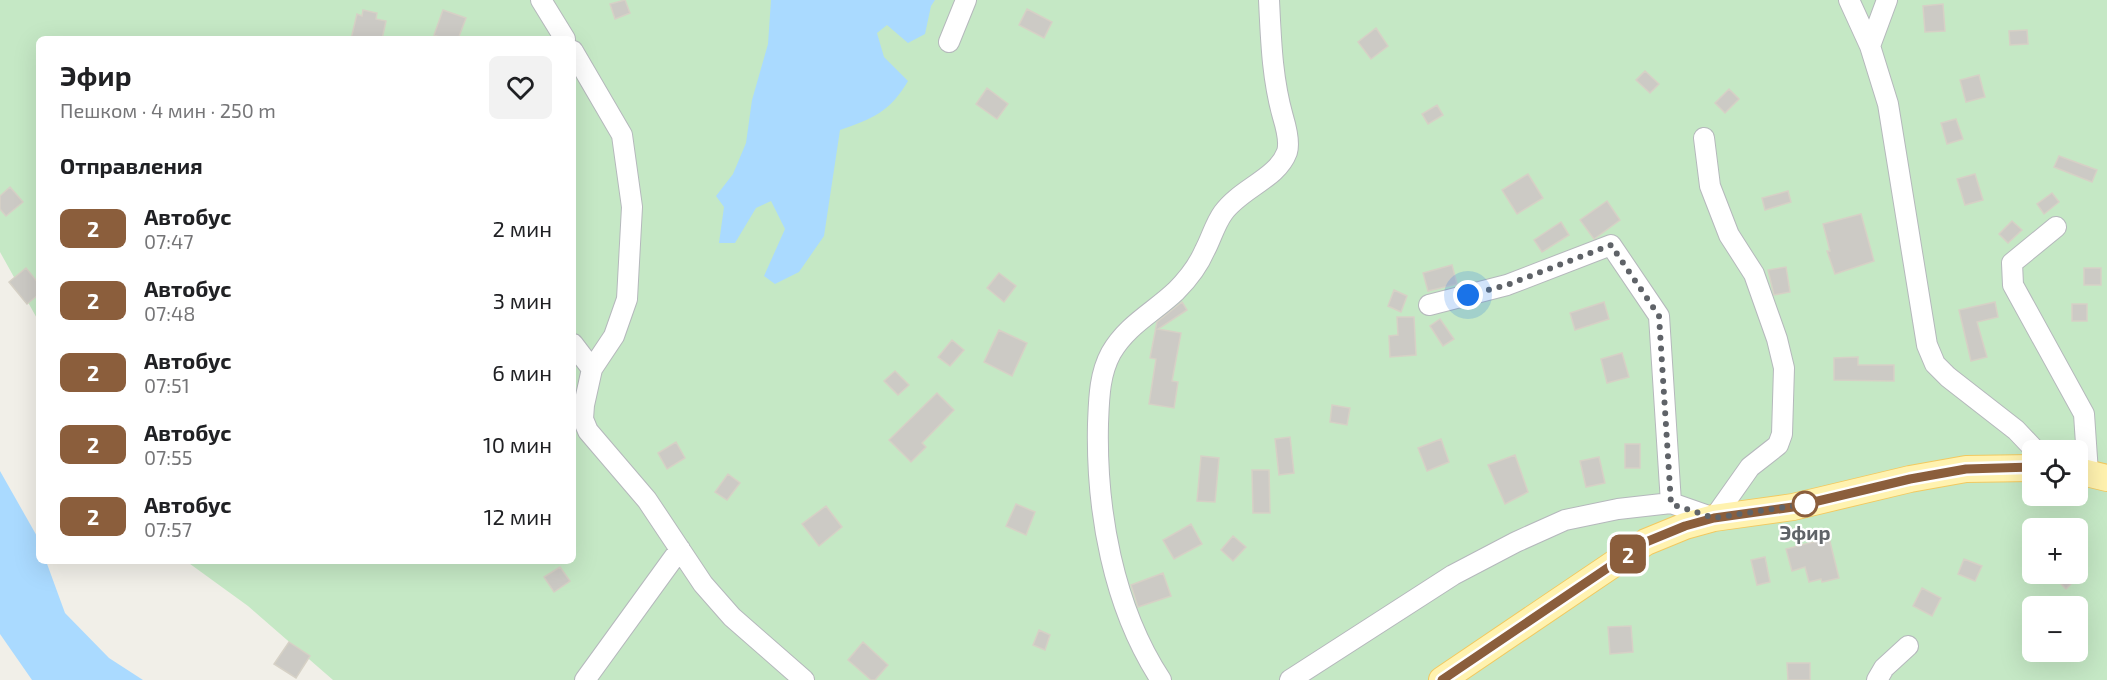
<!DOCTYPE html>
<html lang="ru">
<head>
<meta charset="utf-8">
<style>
  :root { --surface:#fff; --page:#f2f2f2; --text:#202124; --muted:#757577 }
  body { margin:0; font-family:"Exo 2",sans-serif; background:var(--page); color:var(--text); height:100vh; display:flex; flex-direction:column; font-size:22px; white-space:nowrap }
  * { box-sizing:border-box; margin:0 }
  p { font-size:20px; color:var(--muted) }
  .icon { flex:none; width:33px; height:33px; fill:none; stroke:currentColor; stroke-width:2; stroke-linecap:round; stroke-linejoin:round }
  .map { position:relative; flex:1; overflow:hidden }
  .panel { position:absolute; left:36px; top:36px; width:540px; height:528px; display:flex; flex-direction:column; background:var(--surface); border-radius:9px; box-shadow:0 6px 24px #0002 }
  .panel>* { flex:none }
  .badge { padding:0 12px; border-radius:9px; font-size:21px; line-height:39px }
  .tools { position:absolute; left:2022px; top:440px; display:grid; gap:12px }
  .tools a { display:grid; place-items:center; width:66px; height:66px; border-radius:9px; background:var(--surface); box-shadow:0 6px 24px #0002; font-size:30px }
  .you { position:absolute; width:30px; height:30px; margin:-15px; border:4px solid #fff; border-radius:50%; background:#1a73e8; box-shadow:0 0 0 9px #1a73e833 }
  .map>.badge { position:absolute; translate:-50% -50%; box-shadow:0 0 0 3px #fff }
  h2 { padding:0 24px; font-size:22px; line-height:54px }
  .round { display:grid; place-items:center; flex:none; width:63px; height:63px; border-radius:9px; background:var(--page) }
  .head { display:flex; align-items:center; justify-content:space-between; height:102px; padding:0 24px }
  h1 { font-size:28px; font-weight:700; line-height:45px }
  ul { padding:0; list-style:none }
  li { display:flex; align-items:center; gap:18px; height:72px; padding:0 24px }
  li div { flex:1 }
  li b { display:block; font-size:22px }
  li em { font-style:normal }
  li .badge { min-width:66px; font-weight:700; text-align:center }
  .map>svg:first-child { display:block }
  .green { fill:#c5e8c5; fill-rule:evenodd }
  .water { fill:#aadaff }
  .building { fill:#cccac5; stroke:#d6d1c6; stroke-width:1.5 }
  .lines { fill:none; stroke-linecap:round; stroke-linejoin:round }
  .minor-casing { stroke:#b5b8bc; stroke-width:22 }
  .major-casing { stroke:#f2c960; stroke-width:28 }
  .minor { stroke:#fff; stroke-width:20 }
  .major { stroke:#fff2af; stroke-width:26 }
  .line-casing { stroke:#fff; stroke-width:14 }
  .line { stroke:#8b5e3c; stroke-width:9 }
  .walk { stroke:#5f6368; stroke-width:6; stroke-dasharray:0 10.8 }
  .stop-dot { fill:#fff; stroke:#8b5e3c; stroke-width:3 }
  .labels { text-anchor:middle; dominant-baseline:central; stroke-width:4.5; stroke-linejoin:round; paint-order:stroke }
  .stop-label { font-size:20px; font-weight:bold; fill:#5f6368; stroke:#fff }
</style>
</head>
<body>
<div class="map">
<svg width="2107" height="680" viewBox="0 0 2107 680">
  <rect width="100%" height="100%" fill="#f1efe8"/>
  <path class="green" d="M 0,0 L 2107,0 L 2107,680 L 333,680 L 248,606 L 186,561 L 573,561 L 573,39 L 39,39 L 39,322 L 0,252 ZM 2032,450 L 2078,450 L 2078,495 L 2032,495 ZM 2032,528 L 2078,528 L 2078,573 L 2032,573 ZM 2032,606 L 2078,606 L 2078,651 L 2032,651 Z"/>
  <path class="water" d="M 771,0 L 935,0 L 931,6 L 925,34 L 908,43 L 887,25 L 877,33 L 884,57 L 908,81 C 890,112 872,119 840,130 L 824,236 L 799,272 L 775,284 L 764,276 L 785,229 L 771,201 L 756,208 L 735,243 L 719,243 L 724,207 L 716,196 L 733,174 L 746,143 L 752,100 L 768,44 Z
    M 0,471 L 38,538 L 39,561 L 46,561 L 65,613 L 109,658 L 143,680 L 32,680 L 0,634 Z"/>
  <path class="building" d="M 625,0 L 630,13 L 615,19 L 610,4 Z
    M 1943,4 L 1945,31 L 1925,32 L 1923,6 Z
    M 1027,9 L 1052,22 L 1044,38 L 1019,25 Z
    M 363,10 L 377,13 L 376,19 L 386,21 L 382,39 L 351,39 L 357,14 L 362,16 Z
    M 443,10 L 466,18 L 458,39 L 445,39 L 434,35 Z
    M 1376,28 L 1388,46 L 1371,59 L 1358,42 Z
    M 2027,30 L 2028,44 L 2010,45 L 2009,31 Z
    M 1645,71 L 1659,84 L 1650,93 L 1636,80 Z
    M 1979,75 L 1985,97 L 1966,102 L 1960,80 Z
    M 987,88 L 1008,104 L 997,119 L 976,104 Z
    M 1729,89 L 1739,99 L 1725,113 L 1715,103 Z
    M 1437,105 L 1443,115 L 1428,124 L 1422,114 Z
    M 1956,119 L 1963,139 L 1947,144 L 1941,123 Z
    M 2059,156 L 2097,170 L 2092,182 L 2054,167 Z
    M 1528,174 L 1543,198 L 1517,214 L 1502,190 Z
    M 1975,174 L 1983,200 L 1965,205 L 1957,179 Z
    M 10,187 L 23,202 L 6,216 L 0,209 L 0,196 Z
    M 1788,191 L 1791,202 L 1765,210 L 1762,198 Z
    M 2052,193 L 2059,202 L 2044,214 L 2037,204 Z
    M 1607,201 L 1620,220 L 1594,239 L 1580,220 Z
    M 1861,214 L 1874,261 L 1835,274 L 1827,251 L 1830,251 L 1823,224 Z
    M 2012,221 L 2022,230 L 2008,243 L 1999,234 Z
    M 1561,222 L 1569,235 L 1542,252 L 1534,240 Z
    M 1452,265 L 1457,284 L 1428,291 L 1423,273 Z
    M 1786,267 L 1790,292 L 1774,295 L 1768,270 Z
    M 26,268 L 39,284 L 39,294 L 27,304 L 9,282 Z
    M 2084,268 L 2101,268 L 2101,285 L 2084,285 Z
    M 999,273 L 1016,286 L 1004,302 L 987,288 Z
    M 1394,290 L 1407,296 L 1401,312 L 1388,306 Z
    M 1182,302 L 1187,310 L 1158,329 L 1181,333 L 1172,381 L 1178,382 L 1174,408 L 1149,404 L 1156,359 L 1150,358 L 1157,322 Z
    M 1604,302 L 1609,319 L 1575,330 L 1570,313 Z
    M 1995,302 L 1998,317 L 1977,322 L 1987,357 L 1971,361 L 1959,310 Z
    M 2072,304 L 2087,304 L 2087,321 L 2072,321 Z
    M 1397,317 L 1414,317 L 1416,355 L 1390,357 L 1389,336 L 1398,335 Z
    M 1440,319 L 1454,339 L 1443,346 L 1430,326 Z
    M 999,330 L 1027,343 L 1012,376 L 984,362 Z
    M 952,340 L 964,350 L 950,366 L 938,357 Z
    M 1622,353 L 1629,377 L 1607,383 L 1601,359 Z
    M 1858,357 L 1858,365 L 1894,365 L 1894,381 L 1834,380 L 1834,358 Z
    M 895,371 L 909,385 L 898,395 L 884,381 Z
    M 937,393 L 954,410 L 922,443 L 926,447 L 911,462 L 889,440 Z
    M 1332,405 L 1350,408 L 1347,425 L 1330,422 Z
    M 1290,437 L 1294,473 L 1279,475 L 1275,439 Z
    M 1441,439 L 1449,462 L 1427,471 L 1418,448 Z
    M 676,442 L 685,458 L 667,469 L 658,453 Z
    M 1625,444 L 1640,444 L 1640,468 L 1625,468 Z
    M 1515,455 L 1528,492 L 1505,504 L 1488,465 Z
    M 1201,456 L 1219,458 L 1215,502 L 1197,501 Z
    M 1599,457 L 1605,483 L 1586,487 L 1580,461 Z
    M 1252,470 L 1269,470 L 1270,513 L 1253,513 Z
    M 728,474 L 740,483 L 727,500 L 715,492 Z
    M 1016,504 L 1035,512 L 1026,535 L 1006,526 Z
    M 826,506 L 842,527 L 819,546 L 802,524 Z
    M 1191,524 L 1202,544 L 1174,559 L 1163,540 Z
    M 1233,536 L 1246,547 L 1233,561 L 1221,550 Z
    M 1829,538 L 1839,578 L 1822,582 L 1821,579 L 1809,582 L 1805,567 L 1792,571 L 1786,549 Z
    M 1765,557 L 1770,582 L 1757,585 L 1751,560 Z
    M 1964,559 L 1982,566 L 1975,581 L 1958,574 Z
    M 560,567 L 570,581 L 554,592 L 544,577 Z
    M 1163,573 L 1171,596 L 1138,607 L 1131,585 Z
    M 2062,573 L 2082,573 L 2066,589 L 2056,579 Z
    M 1922,588 L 1941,598 L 1932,616 L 1913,606 Z
    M 1631,626 L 1633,652 L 1610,654 L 1608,627 Z
    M 1039,630 L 1050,635 L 1045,650 L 1033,645 Z
    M 289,642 L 310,656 L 296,678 L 274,664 Z
    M 863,642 L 888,665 L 875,680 L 871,680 L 848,660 Z
    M 1787,663 L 1810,663 L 1810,680 L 1788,680 Z"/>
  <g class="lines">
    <g class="minor-casing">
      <path id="minor" d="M 541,0 L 565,39
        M 1849,0 L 1870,46 L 1888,104 L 1927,345 L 1935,364 L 1948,377 L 2016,430 L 2035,450
        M 949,42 L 966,0
        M 1870,46 L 1887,0
        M 573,51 L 622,135 L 632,207 L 627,299 L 614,336 L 592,369 L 584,405 L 583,419 L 588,431 L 647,500 L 703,584 L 732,617 L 804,680
        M 2056,227 L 2012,263 L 2013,285 L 2084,414 L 2088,473
        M 1429,305 L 1507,285 L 1611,245 L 1659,316 L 1671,503
        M 573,344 L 592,369
        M 585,680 L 680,549
        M 1161,680 C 1113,607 1096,510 1098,424 C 1099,400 1099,375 1111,353 C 1127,325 1154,312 1176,291 C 1187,280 1199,264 1205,250 C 1211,239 1215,224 1223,213 C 1241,188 1277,179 1287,152 C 1290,142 1286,127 1283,117 C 1272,78 1271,40 1269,0
        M 1290,680 L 1453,575 L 1516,542 L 1565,520 L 1618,509 L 1671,503 L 1714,518 L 1750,467 L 1778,445 L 1782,434 L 1784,368 L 1777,339 L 1754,274 L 1729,235 L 1710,186 L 1704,138
        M 1877,680 L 1884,668 L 1908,646"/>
    </g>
    <g class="major-casing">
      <path id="major" d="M 2078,471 L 2107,478
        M 1442,680 L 1646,542 L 1685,526 L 1714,518 L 1793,507 L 1910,479 L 1966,469 L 2032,468"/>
    </g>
    <use href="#minor" class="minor"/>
    <use href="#major" class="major"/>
  </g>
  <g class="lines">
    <g class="line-casing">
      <path id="line" d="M 1442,680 L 1646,542 L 1685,526 L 1714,518 L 1793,507 L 1910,479 L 1966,469 L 2032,467"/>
    </g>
    <use href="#line" class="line"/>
    <path class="walk" d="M 1468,295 L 1507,285 L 1611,245 L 1659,316 L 1671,504 L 1714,518 L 1812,503 L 1805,504"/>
  </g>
  <circle class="stop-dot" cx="1805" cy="504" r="12"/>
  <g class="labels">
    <g class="stop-label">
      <text x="1805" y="532">Эфир</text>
    </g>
  </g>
</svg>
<div class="tools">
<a><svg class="icon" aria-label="locate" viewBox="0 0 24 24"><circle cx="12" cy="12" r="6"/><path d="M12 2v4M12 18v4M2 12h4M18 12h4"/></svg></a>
<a>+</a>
<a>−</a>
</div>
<div class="you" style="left:1468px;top:295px"></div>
<b class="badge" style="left:1628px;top:554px;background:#8b5e3c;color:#fff">2</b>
<section class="panel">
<div class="head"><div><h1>Эфир</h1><p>Пешком · 4 мин · 250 m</p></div><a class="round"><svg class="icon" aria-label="heart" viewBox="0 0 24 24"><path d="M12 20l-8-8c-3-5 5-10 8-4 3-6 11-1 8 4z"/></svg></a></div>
<h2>Отправления</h2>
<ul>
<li><span class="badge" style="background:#8b5e3c;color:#fff">2</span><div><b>Автобус</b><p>07:47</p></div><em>2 мин</em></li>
<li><span class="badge" style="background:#8b5e3c;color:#fff">2</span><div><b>Автобус</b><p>07:48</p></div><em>3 мин</em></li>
<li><span class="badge" style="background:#8b5e3c;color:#fff">2</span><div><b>Автобус</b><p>07:51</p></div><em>6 мин</em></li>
<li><span class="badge" style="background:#8b5e3c;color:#fff">2</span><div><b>Автобус</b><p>07:55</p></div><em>10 мин</em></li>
<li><span class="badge" style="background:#8b5e3c;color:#fff">2</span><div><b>Автобус</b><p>07:57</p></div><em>12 мин</em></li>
</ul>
</section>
</div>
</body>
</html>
